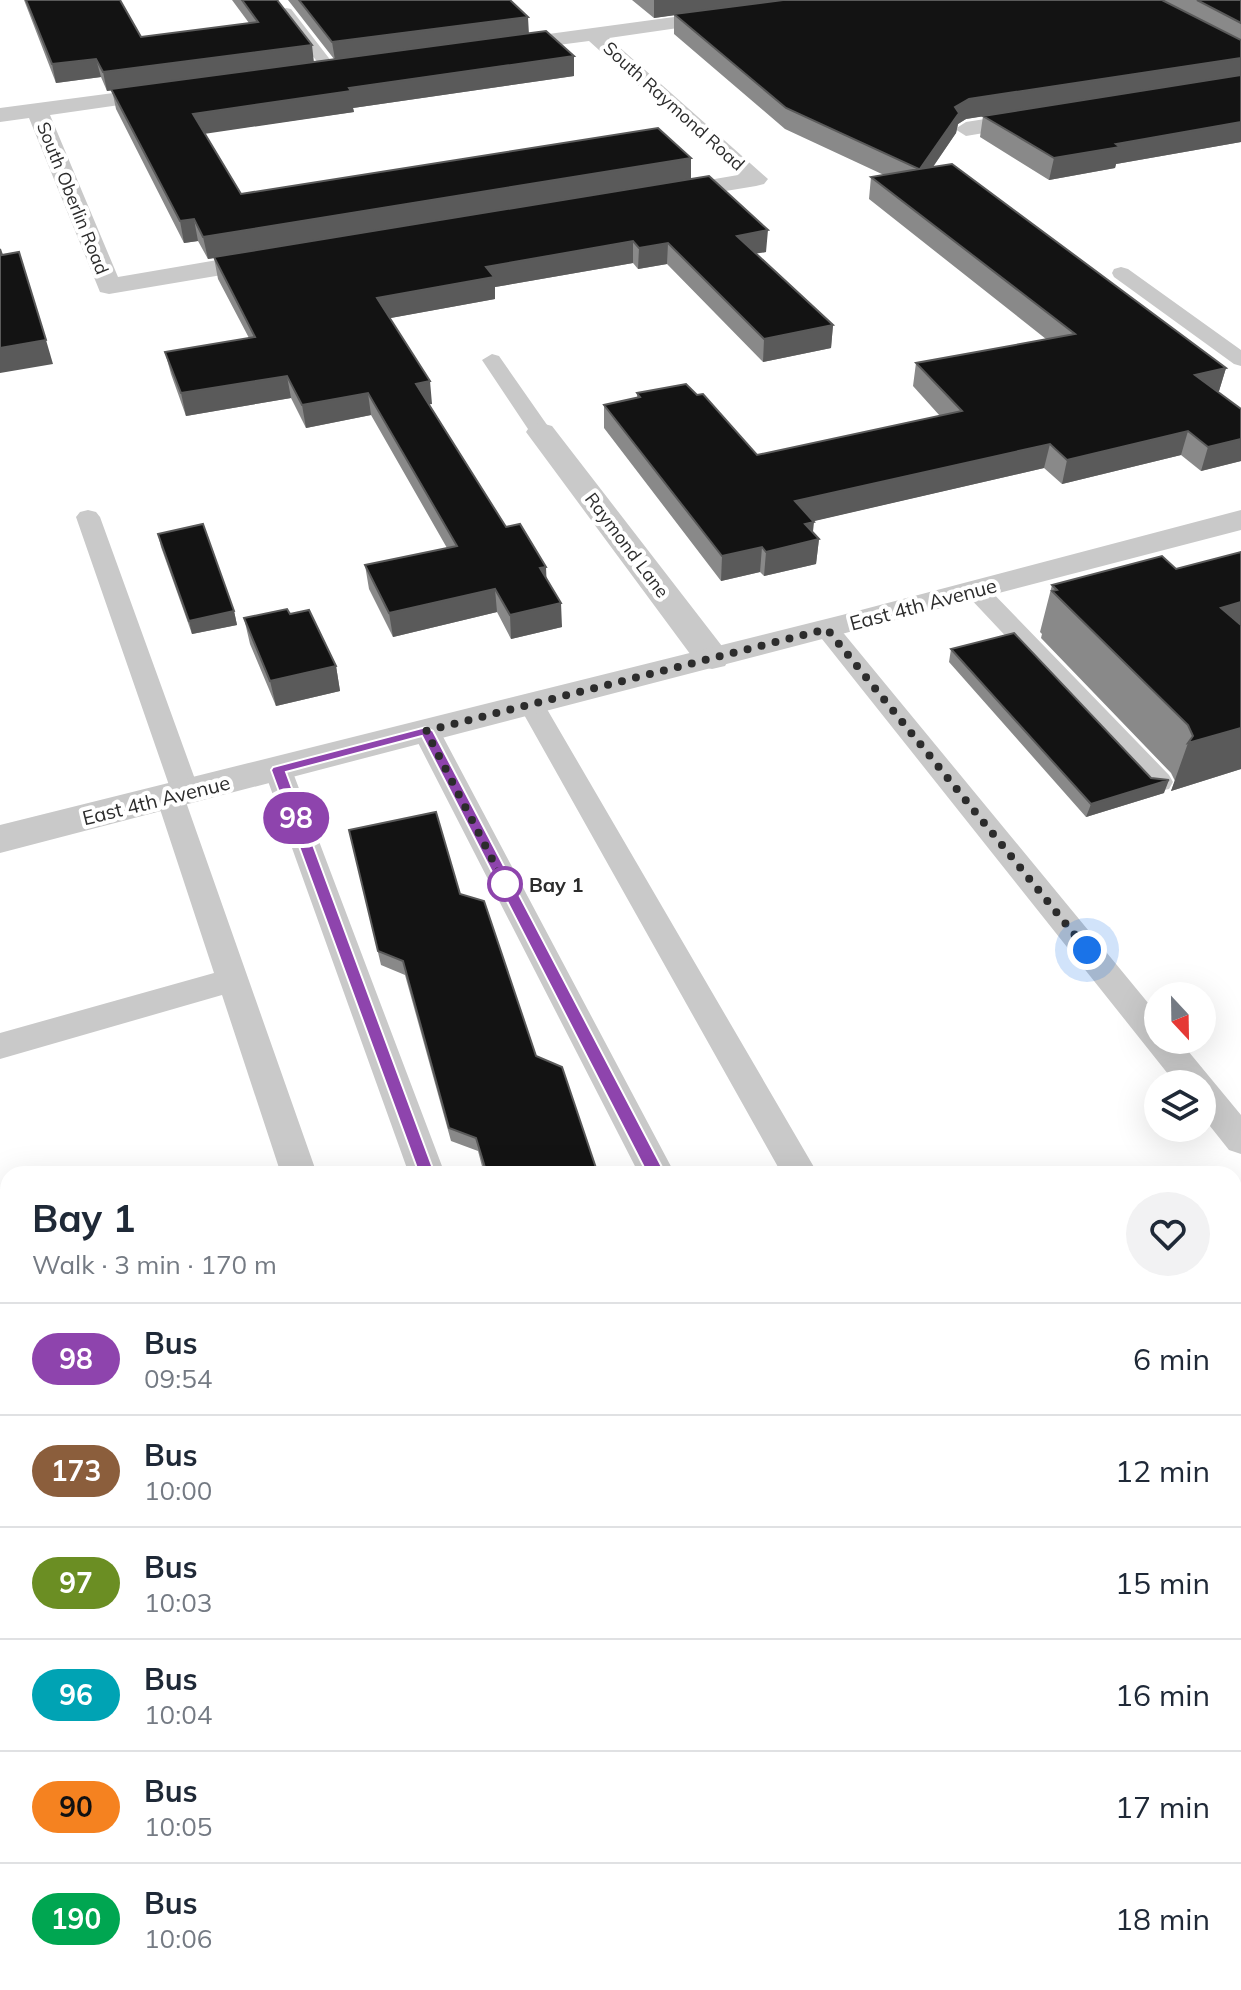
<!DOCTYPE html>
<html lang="en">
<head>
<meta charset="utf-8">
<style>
  :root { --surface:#fff; --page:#f2f2f3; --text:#1f2937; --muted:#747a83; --line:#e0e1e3 }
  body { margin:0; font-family:Mulish,sans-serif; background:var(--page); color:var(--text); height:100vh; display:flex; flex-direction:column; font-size:30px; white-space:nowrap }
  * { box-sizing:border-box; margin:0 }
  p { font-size:26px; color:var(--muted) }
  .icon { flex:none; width:44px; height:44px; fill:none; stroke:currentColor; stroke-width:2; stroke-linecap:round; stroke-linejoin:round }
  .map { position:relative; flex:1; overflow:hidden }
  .sheet { position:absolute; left:0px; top:1166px; width:1242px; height:824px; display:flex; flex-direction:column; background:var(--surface); border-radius:24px 24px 0 0; box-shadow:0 8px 32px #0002 }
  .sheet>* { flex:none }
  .badge { padding:0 16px; border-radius:26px; font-size:28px; line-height:52px }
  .needle { width:52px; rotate:158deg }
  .fabs { position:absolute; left:1144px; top:982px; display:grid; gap:16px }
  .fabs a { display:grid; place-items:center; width:72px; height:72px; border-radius:50%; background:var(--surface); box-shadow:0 8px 32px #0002; font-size:40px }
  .you { position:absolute; width:40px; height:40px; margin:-20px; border:6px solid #fff; border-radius:50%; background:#1a73e8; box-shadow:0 0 0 12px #1a73e833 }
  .map>.badge { position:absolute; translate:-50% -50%; box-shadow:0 0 0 4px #fff }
  .round { display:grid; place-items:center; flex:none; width:84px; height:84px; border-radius:42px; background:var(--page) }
  .summary { display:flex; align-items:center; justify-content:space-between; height:136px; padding:0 32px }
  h1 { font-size:38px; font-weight:700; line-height:60px }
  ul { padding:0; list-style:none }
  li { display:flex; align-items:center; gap:24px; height:112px; padding:0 32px; border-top:2px solid var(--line) }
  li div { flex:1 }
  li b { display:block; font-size:30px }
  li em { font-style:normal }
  li .badge { min-width:88px; font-weight:700; text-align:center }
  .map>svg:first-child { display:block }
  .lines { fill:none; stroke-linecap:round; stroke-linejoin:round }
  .path { stroke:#c9c9c9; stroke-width:7; stroke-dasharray:6 6; stroke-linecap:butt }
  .service { fill:#c9c9c9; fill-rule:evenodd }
  .minor { fill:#c9c9c9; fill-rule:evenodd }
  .tertiary { fill:#c9c9c9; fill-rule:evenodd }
  .primary { fill:#a4a4a4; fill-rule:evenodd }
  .wall { fill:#898989 }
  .shaded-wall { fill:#5a5a5a }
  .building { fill:#131313; stroke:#5a5a5a; stroke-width:2 }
  .line { fill:#8e44ad; stroke:#fff; stroke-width:2 }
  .walk { stroke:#2c2c2c; stroke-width:8; stroke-dasharray:0 14.4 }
  .stop-dot { fill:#fff; stroke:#8e44ad; stroke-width:4 }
  .labels { text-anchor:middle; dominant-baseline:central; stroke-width:8; stroke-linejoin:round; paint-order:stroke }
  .far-street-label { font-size:18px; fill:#2c2c2c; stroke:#fff }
  .street-label { font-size:20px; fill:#2c2c2c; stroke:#fff }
  .stop-label { font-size:20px; font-weight:bold; fill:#2c2c2c; stroke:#fff; text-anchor:start }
</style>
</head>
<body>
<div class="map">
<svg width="1241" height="1990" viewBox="0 0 1241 1990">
  <rect width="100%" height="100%" fill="#fff"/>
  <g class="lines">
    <path class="path" d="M 0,1621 L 8,1618
      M 924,1982 L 929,1990"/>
    <path class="service" d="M 286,8 L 291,9 L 335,66 L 335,72 L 325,72 L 279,12 Z
      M 1121,267 L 1128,269 L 1241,350 L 1241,366 L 1234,364 L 1114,277 L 1112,273 L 1114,269 Z
      M 492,354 L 499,356 L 552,432 L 549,437 L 541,439 L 530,432 L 482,360 Z
      M 88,510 L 96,512 L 100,517 L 200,793 L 196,800 L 186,802 L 317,1174 L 281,1174 L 222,995 L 0,1059 L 0,1033 L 214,973 L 156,797 L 160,790 L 170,788 L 76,517 L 80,512 Z
      M 976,583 L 985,585 L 1169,775 L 1173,782 L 1169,789 L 1159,791 L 1149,789 L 967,595 L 964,590 L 967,585 Z
      M 827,621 L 836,624 L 1158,1015 L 1158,1040 L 1179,1040 L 1241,1115 L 1241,1154 L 1229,1150 L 1202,1116 L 1202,1084 L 1176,1084 L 818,634 L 814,629 L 818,624 Z
      M 531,696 L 540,698 L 544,704 L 818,1174 L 782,1174 L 518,704 L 522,698 Z
      M 426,722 L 436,725 L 440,731 L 675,1174 L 639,1174 L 412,731 L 416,725 Z
      M 278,761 L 288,764 L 292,770 L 445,1174 L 409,1174 L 264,770 L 268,764 Z
      M 1241,1234 L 1241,1266 L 1234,1268 L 1234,1236 Z
      M 8,1435 L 8,1473 L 0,1476 L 0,1438 Z
      M 1241,1708 L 1241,1754 L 1234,1755 L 1234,1709 Z"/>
    <path class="minor" d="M 733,9 L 740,11 L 743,15 L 740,19 L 609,38 L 768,179 L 764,184 L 756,186 L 659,202 L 651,200 L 647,195 L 651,190 L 738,175 L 589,41 L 496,53 L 486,47 L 496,41 Z
      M 174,85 L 185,91 L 182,96 L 50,115 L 118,277 L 276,250 L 285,253 L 289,258 L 285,263 L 276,266 L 109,294 L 100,292 L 29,118 L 0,122 L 0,108 Z
      M 1041,110 L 1052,117 L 1049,122 L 966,136 L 955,129 L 966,122 Z
      M 541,423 L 552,426 L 725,650 L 730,658 L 725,666 L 712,669 L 699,666 L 526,432 L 530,426 Z"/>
    <path class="tertiary" d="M 1241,510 L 1241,530 L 0,853 L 0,825 L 842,615 Z"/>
    <path class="primary" d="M 1241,1892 L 1241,1967 L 1234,1970 L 1234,1895 Z
      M 1162,1982 L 1233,1982 L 1230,1990 L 1159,1990 Z"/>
  </g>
  <path class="wall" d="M 24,0 L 120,0 L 141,37 L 249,23 L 232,0 L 278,0 L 314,62 L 334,59 L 288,0 L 510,0 L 529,34 L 574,56 L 574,76 L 353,108 L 354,112 L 204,133 L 241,194 L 691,158 L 691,179 L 766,252 L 756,253 L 833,325 L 831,348 L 763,362 L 667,264 L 638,269 L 633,263 L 495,287 L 495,299 L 390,318 L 432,404 L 429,404 L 506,527 L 547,580 L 562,627 L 511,639 L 497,612 L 393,637 L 369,589 L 365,565 L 447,548 L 371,415 L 306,428 L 291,398 L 186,416 L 171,374 L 165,352 L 249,338 L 218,279 L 214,258 L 208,259 L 198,241 L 184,243 L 116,109 L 112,90 L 107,91 L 101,77 L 56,83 Z
    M 632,0 L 1241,0 L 1241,142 L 1116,164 L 1115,168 L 1049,180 L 980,137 L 983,116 L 966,119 L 958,124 L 956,133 L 933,167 L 1226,368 L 1219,391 L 1218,392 L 1241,409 L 1241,461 L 1201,471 L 1181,455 L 1062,484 L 1044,468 L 813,521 L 813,532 L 819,539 L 816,564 L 764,576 L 760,572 L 721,581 L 604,428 L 604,405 L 637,398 L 637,393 L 697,395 L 757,455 L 940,416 L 913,386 L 916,363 L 1046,339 L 869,199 L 871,177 L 884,175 L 785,129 L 674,34 L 674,15 L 654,18 Z
    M 158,534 L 234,611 L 237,625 L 192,634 L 161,547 Z
    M 1241,552 L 1241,769 L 1171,791 L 1175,781 L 1171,773 L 1041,638 L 1042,634 L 1040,632 L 1052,585 L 1176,569 Z
    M 290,614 L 336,666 L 340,691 L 276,706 L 250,644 L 244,618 Z
    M 951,649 L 1164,793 L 1086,817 L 949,662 Z
    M 349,830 L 460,894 L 536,1056 L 598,1174 L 484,1174 L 478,1151 L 451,1141 L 405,975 L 381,965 Z"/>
  <path class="shaded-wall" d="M 654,0 L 788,0 L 654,18 Z
    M 528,17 L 529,35 L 335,60 L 332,42 Z
    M 312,45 L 314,63 L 107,91 L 103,72 Z
    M 574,56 L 574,76 L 353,108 L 354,112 L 197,135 L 193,114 L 349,88 Z
    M 1241,58 L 1241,77 L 966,119 L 958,124 L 956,133 L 917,190 L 920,169 L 955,107 L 969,99 Z
    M 96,59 L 101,77 L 56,83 L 52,64 Z
    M 1241,122 L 1241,142 L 1116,164 L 1115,168 L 1049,180 L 1054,158 L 1116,144 Z
    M 691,158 L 691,180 L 208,259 L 203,237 Z
    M 194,219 L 198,241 L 184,243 L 180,221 Z
    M 768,230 L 766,252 L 736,257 L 737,236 Z
    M 633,241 L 633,263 L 495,287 L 495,299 L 380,320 L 377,298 L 486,267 Z
    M 668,243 L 667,264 L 638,269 L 639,248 Z
    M 833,325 L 831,348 L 763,362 L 764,339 Z
    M 46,340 L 53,364 L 0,373 L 0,348 Z
    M 1226,368 L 1219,391 L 1188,398 L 1195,375 Z
    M 287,376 L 291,398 L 186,416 L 181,393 Z
    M 430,381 L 432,404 L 418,406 L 416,384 Z
    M 368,393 L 371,415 L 306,428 L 302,405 Z
    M 1188,431 L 1181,455 L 1062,484 L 1067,460 Z
    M 1241,439 L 1241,461 L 1201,471 L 1208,447 Z
    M 1050,444 L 1044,468 L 793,526 L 795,501 Z
    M 814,522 L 812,541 L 819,539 L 816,564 L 764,576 L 766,552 L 805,524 Z
    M 762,547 L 760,572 L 721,581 L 722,556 Z
    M 546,567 L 547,591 L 540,568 Z
    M 495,589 L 497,612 L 393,637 L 389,613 Z
    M 1241,602 L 1241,645 L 1221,608 Z
    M 561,603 L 562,627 L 511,639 L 510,615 Z
    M 234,611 L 237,625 L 192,634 L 189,621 Z
    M 336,666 L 340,691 L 276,706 L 270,681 Z
    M 1241,728 L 1241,769 L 1171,791 L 1188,743 Z
    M 1169,780 L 1164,793 L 1086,817 L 1091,804 Z"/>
  <path class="building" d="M 26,0 L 120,0 L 141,37 L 258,22 L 242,0 L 277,0 L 312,45 L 103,72 L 96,59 L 52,64 Z
    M 299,0 L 510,0 L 528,17 L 332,42 Z
    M 783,0 L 1162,0 L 1241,40 L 1241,58 L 969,99 L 955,107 L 959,113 L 920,169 L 952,164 L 1226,368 L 1195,375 L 1241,409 L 1241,439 L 1208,447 L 1188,431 L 1067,460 L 1050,444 L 795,501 L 814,522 L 805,524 L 819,539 L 766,552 L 762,547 L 722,556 L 604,405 L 640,397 L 637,393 L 686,384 L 697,395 L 703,394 L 757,455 L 962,411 L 916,363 L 1075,334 L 871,177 L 919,169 L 786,108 L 674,14 Z
    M 1197,0 L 1241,0 L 1241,23 Z
    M 546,31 L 574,56 L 349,88 L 351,91 L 193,114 L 241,194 L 658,128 L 691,158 L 203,237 L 194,219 L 180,221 L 111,89 Z
    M 1241,75 L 1241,122 L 1116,144 L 1120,147 L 1054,158 L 983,116 Z
    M 709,176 L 768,230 L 737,236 L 833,325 L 764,339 L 668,243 L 639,248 L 633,241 L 486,267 L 494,277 L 377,298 L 430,381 L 416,384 L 506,527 L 520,524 L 546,567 L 540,568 L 561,603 L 510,615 L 495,589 L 389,613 L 365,565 L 457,546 L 368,393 L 302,405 L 287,376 L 181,393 L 165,352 L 255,337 L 214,257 Z
    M 0,249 L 2,255 L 19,252 L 46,340 L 0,348 Z
    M 203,524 L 234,611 L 189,621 L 158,534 Z
    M 1241,552 L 1241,602 L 1221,608 L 1241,625 L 1241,728 L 1188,743 L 1193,736 L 1188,725 L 1052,591 L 1057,590 L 1052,585 L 1162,556 L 1176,569 Z
    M 287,609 L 290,614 L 309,610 L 336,666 L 270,681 L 244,618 Z
    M 1014,633 L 1151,778 L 1169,780 L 1091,804 L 951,649 Z
    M 436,812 L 460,894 L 484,901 L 536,1056 L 562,1067 L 598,1174 L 487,1174 L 476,1138 L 449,1128 L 403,961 L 378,951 L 349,830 Z"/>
  <path class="line" d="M 426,727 L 433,731 L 663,1169 L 665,1174 L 663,1179 L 650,1179 L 422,736 L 286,772 L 435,1174 L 433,1179 L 421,1179 L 271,770 L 273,767 Z"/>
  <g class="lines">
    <path class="walk" d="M 505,884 L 426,731 L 827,629 L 1087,950"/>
  </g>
  <circle class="stop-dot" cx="505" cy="884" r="16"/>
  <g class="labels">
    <g class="far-street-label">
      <text transform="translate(674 106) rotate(42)">South Raymond Road</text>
      <text transform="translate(73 198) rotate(68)">South Oberlin Road</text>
      <text transform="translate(627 545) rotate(53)">Raymond Lane</text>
    </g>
    <g class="street-label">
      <text transform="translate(923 604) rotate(-15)">East 4th Avenue</text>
      <text transform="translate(156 800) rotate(-14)">East 4th Avenue</text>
    </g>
    <g class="stop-label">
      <text x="529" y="884">Bay 1</text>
    </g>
  </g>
</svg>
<div class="fabs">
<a><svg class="needle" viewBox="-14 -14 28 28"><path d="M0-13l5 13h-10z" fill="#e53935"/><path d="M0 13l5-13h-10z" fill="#747a83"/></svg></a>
<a><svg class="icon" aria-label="layers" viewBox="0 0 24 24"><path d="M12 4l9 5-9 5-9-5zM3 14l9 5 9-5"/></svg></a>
</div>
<div class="you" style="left:1087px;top:950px"></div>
<b class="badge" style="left:296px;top:818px;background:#8e44ad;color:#fff">98</b>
<section class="sheet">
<div class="summary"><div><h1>Bay 1</h1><p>Walk · 3 min · 170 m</p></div><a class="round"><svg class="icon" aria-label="heart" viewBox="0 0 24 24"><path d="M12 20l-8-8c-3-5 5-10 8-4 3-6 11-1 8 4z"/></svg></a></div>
<ul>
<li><span class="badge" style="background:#8e44ad;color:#fff">98</span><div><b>Bus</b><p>09:54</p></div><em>6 min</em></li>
<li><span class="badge" style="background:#8b5e3c;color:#fff">173</span><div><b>Bus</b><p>10:00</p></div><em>12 min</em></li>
<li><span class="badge" style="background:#6b8e23;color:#fff">97</span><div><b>Bus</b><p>10:03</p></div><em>15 min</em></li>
<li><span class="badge" style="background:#00a3b4;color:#fff">96</span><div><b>Bus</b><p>10:04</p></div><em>16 min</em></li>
<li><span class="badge" style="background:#f58220;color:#111">90</span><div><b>Bus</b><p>10:05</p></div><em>17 min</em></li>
<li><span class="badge" style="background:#00a651;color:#fff">190</span><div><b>Bus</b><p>10:06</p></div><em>18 min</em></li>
</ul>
</section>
</div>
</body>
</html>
